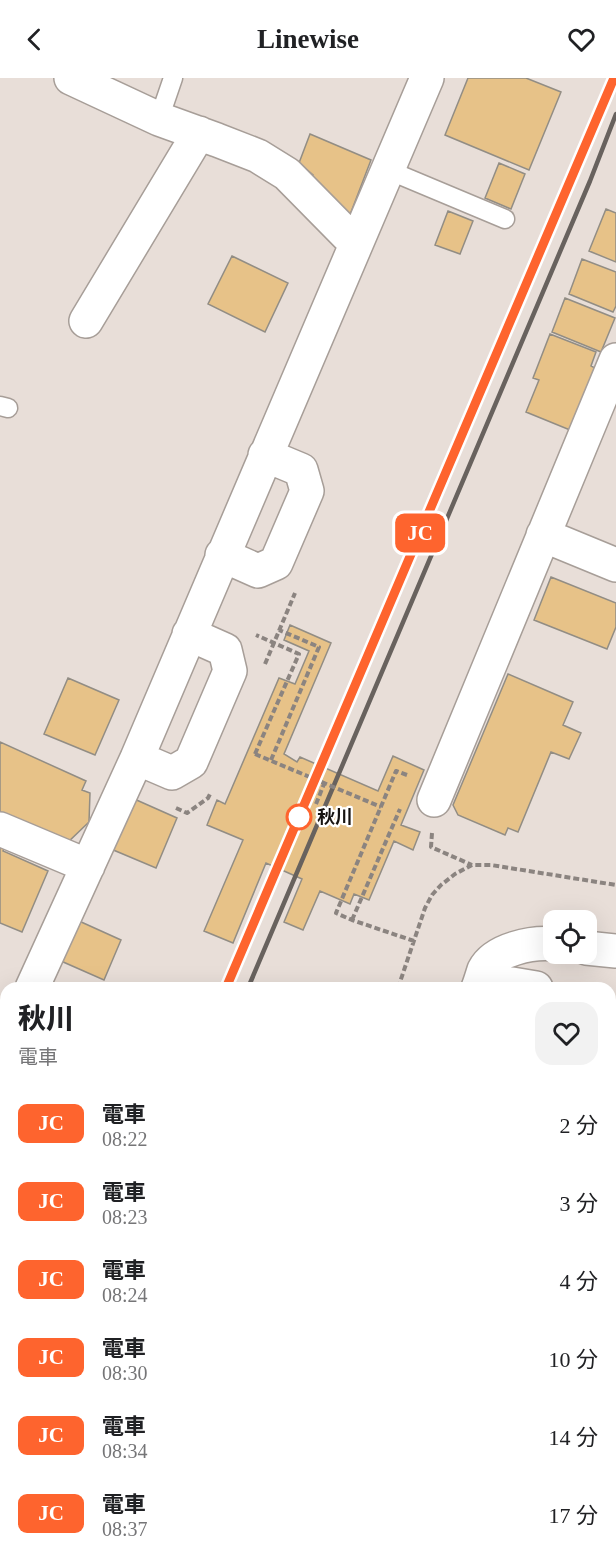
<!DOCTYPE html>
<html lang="ja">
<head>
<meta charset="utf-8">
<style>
  :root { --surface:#fff; --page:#f2f2f2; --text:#202124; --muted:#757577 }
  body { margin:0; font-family:"Times New Roman","Noto Sans JP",serif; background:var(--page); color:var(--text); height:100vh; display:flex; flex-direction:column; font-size:22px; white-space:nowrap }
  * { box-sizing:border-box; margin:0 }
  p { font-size:20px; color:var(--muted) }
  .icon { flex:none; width:33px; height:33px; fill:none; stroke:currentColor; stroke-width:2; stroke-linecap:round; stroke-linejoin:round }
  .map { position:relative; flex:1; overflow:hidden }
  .sheet { position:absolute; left:0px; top:904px; width:616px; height:584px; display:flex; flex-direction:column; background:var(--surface); border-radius:18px 18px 0 0; box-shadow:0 6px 24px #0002 }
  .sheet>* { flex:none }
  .badge { padding:0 12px; border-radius:9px; font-size:21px; line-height:39px }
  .fabs { position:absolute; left:543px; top:832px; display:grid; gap:12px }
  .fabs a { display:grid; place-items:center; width:54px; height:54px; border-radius:12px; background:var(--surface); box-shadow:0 6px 24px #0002; font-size:30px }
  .map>.badge { position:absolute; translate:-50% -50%; box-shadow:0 0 0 3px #fff }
  .round { display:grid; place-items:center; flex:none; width:63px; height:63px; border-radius:18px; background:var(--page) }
  .headline { display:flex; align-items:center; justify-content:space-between; height:102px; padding:0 18px }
  h1 { font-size:28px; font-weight:800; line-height:45px }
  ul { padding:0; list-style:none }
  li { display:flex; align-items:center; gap:18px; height:78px; padding:0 18px }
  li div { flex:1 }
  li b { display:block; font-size:22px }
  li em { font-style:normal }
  li .badge { min-width:66px; font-weight:700; text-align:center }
  header { display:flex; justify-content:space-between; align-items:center; height:78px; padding:0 18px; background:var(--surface); font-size:27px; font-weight:800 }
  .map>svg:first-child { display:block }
  .building { fill:#e7c288; stroke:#928d84; stroke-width:1.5 }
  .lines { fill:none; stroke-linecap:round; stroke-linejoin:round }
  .service-casing { stroke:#a79e98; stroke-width:21 }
  .minor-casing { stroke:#a79e98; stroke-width:36 }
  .primary-casing { stroke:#bebdbc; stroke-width:36 }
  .path { stroke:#8b8480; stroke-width:4; stroke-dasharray:6 3; stroke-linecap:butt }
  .service { stroke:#fff; stroke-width:18 }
  .minor { stroke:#fff; stroke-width:33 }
  .primary { stroke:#f2afa1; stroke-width:33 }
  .rail { stroke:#68625e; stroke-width:4.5 }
  .path-bridge { stroke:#8b8480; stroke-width:4; stroke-dasharray:6 3; stroke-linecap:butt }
  .line-casing { stroke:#fff; stroke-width:14 }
  .line { stroke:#fe642e; stroke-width:9 }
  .stop-dot { fill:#fff; stroke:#fe642e; stroke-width:3 }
  .labels { text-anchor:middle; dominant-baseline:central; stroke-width:4.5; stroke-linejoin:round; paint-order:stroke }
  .stop-label { font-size:18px; font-weight:bold; fill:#171311; stroke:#fff; text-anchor:start }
</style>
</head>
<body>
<header><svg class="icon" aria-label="back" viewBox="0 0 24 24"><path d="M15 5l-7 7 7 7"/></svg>Linewise<svg class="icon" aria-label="heart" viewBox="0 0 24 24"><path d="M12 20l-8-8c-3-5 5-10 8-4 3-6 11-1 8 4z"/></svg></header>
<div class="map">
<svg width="616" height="1487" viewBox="0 0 616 1487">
  <rect width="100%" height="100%" fill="#e8ded8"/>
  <path class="building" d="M 468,0 L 526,0 L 561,14 L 529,92 L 445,57 Z
    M 310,56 L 371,82 L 348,142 L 309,106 L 313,97 L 299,85 Z
    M 499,85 L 525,96 L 511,131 L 485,120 Z
    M 606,131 L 616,135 L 616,184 L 589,173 Z
    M 448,133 L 473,143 L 460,176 L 435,167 Z
    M 232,178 L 288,205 L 265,254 L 208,226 Z
    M 582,181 L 616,194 L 616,228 L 613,234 L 569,216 Z
    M 565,220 L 615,240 L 601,274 L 552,254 Z
    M 550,256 L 596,274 L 591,288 L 595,290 L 570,352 L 526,334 L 539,302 L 533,300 Z
    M 551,499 L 616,525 L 616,549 L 607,571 L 534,542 Z
    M 290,547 L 331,565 L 284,676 L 297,684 L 300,679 L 378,713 L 393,678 L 424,692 L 401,747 L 420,754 L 413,772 L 394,763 L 369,822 L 354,816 L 350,826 L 320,813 L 303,852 L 284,844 L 302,801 L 266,785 L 233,865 L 204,853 L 243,762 L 207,747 L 217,722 L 225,726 L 279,600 L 295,606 L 309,573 L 284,562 Z
    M 508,596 L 573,624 L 563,647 L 581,655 L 569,681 L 551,674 L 518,754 L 508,750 L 505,757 L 458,737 L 453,727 Z
    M 68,600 L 119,622 L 95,677 L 44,656 Z
    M 0,664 L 86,703 L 82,712 L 90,715 L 89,744 L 67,765 L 0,738 Z
    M 132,720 L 177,740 L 156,790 L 111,771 Z
    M 0,767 L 5,769 L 3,773 L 48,793 L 22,854 L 0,845 Z
    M 79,843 L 121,862 L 104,902 L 61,883 Z
    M 6,1182 L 6,1265 L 0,1262 L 0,1196 Z
    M 114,1482 L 153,1482 L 165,1487 L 110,1487 Z
    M 211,1482 L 280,1482 L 278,1487 L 209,1487 Z"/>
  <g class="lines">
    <g class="service-casing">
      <path id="service" d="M 159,41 L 173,0
        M 388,92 L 505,141
        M 0,328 L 8,330"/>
    </g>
    <g class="minor-casing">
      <path id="minor" d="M 71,0 L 159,41 L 217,62 L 258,78 L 287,96 L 355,165
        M 86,243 L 199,55
        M 543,457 L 616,487
        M 222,477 L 258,493 L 276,485 L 307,413 L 301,392 L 265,377
        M 137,680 L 172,695 L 191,684 L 230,593 L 225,572 L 189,556
        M 434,722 L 616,282
        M 0,751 L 88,788
        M 586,870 L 616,873
        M 32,910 L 137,680 L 427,0
        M 478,910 C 480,905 482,898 484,892 C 495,871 532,864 554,866
        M 492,910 L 512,906 L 536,910
        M 0,980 L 6,967
        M 610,980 L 611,1005
        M 540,1482 L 555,1487
        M 62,1487 L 65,1482
        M 320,1487 L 322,1482"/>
    </g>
    <g class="primary-casing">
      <path id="primary" d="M 610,1393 L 616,1377
        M 580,1487 L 582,1482"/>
    </g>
    <path class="path" d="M 265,586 L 295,515
      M 255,676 L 299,576 L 256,557
      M 271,682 L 319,569 L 279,552
      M 407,697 L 396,693 L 336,835 L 352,842 L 414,863
      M 316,726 L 324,706
      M 176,730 L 187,735 L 208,720 L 211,714
      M 432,755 L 431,769 L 472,787
      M 352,842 L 400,731
      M 398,910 L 425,830 L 432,817 L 441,807 L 455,796 L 472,787 L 491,787 L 616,807
      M 610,1186 L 616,1188"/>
    <use href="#service" class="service"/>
    <use href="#minor" class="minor"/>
    <use href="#primary" class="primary"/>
    <path class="rail" d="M 226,910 L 614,0
      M 248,910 L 590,103 L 616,36
      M 0,1438 L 6,1424
      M 0,1464 L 6,1453"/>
    <path class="path-bridge" d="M 255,676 L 381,729"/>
  </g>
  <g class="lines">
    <g class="line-casing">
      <path id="line" d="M 226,910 L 614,0"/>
    </g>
    <use href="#line" class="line"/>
  </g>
  <circle class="stop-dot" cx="299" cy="739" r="12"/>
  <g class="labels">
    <g class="stop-label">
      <text x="317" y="739">秋川</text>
    </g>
  </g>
</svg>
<div class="fabs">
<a><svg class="icon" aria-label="locate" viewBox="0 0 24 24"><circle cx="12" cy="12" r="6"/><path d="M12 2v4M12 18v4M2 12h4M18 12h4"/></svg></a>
</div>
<b class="badge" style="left:420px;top:455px;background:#fe642e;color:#fff">JC</b>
<section class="sheet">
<div class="headline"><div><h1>秋川</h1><p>電車</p></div><a class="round"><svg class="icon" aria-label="heart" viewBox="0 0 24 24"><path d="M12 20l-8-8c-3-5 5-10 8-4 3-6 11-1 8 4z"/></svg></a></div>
<ul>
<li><span class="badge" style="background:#fe642e;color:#fff">JC</span><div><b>電車</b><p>08:22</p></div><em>2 分</em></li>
<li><span class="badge" style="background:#fe642e;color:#fff">JC</span><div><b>電車</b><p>08:23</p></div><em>3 分</em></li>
<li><span class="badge" style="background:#fe642e;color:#fff">JC</span><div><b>電車</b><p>08:24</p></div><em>4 分</em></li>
<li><span class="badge" style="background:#fe642e;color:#fff">JC</span><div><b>電車</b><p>08:30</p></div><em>10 分</em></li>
<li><span class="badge" style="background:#fe642e;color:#fff">JC</span><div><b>電車</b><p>08:34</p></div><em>14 分</em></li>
<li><span class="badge" style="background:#fe642e;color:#fff">JC</span><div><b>電車</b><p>08:37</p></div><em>17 分</em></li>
</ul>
</section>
</div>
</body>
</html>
